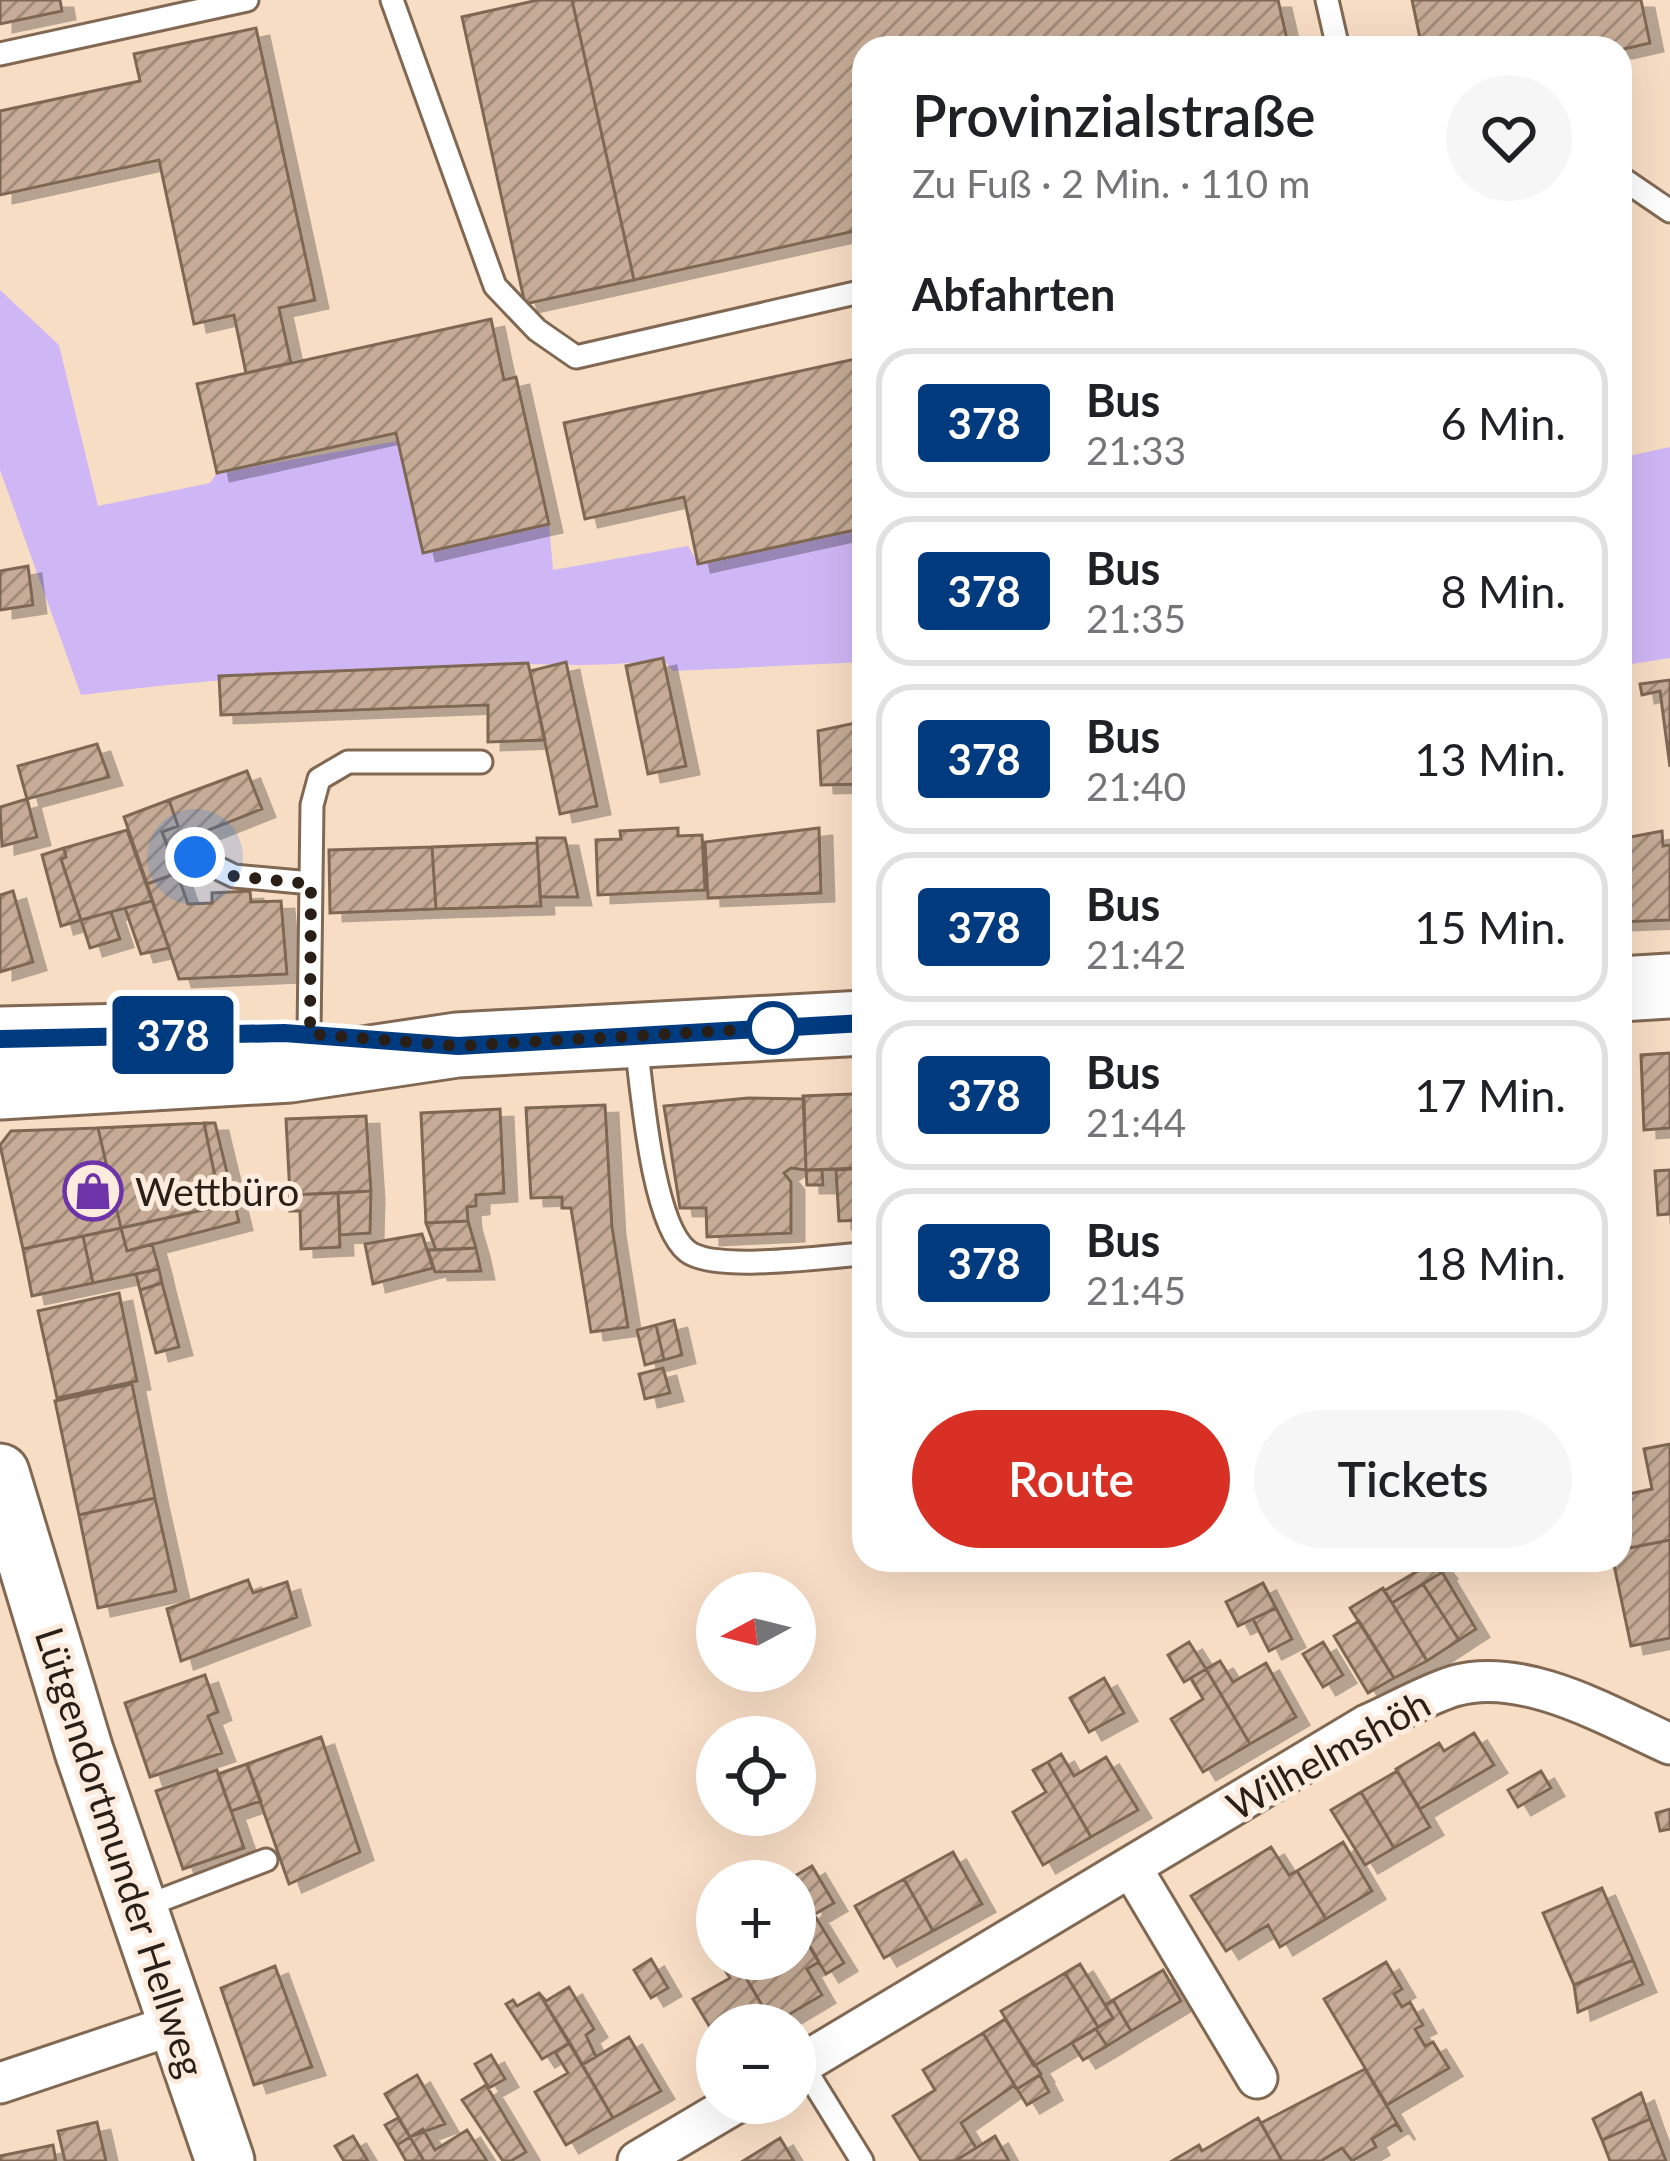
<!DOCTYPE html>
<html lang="de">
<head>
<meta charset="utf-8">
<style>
  :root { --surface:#fff; --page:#f6f6f6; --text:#202124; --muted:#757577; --line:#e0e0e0; --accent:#d93025 }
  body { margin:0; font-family:Lato,sans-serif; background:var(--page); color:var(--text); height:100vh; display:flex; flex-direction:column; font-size:45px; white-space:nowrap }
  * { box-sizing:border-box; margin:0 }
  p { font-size:39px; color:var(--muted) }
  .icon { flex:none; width:66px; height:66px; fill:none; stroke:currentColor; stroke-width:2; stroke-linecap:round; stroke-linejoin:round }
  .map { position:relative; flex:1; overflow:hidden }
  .side { position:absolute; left:852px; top:36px; width:780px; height:1536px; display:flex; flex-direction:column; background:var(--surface); border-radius:36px; box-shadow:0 12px 48px #0002 }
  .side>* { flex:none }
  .badge { padding:0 24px; border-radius:9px; font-size:42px; line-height:78px }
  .needle { width:78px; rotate:263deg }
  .controls { position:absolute; left:696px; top:1572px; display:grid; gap:24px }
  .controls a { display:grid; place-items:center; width:120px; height:120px; border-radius:50%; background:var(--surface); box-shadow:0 12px 48px #0002; font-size:60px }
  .you { position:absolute; width:60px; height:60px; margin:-30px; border:9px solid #fff; border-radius:50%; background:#1a73e8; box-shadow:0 0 0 18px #1a73e833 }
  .map>.badge { position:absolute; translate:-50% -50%; box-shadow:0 0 0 6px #fff }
  h2 { padding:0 60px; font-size:45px; line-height:108px }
  .round { display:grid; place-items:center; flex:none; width:126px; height:126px; border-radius:63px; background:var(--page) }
  .head { display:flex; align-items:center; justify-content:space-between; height:204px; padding:0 60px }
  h1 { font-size:57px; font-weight:600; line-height:90px }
  .button { display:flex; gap:24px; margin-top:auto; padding:24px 60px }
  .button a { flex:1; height:138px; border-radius:72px; background:var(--accent); color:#fff; font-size:48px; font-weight:600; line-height:138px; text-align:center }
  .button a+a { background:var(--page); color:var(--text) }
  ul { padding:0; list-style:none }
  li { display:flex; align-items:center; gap:36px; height:150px; margin:0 24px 18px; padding:0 36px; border:6px solid var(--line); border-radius:36px }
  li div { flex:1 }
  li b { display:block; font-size:45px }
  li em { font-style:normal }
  li .badge { min-width:132px; font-weight:700; text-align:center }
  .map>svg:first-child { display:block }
  .green { fill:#cfb7f5 }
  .building { fill:url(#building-hatch); stroke:#7f6752; stroke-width:3; filter:url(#shadow) }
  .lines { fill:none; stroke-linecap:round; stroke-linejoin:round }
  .service-casing { stroke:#806853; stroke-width:27 }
  .minor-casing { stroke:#806853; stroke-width:45 }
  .secondary-casing { stroke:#806853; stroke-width:63 }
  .primary-casing { stroke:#806853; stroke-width:69 }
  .service { stroke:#fff; stroke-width:21 }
  .minor { stroke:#fff; stroke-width:39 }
  .secondary { stroke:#fff; stroke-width:57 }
  .primary { stroke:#fff; stroke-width:63 }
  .line-casing { stroke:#fff; stroke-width:27 }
  .line { stroke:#003b80; stroke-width:18 }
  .walk { stroke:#291f16; stroke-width:12; stroke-dasharray:0 21.6 }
  .stop-dot { fill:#fff; stroke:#003b80; stroke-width:6 }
  .labels { text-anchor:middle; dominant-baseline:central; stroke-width:10; stroke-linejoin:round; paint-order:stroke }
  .poi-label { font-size:39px; fill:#291f16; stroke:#fdecde; text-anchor:start }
  .street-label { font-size:39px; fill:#291f16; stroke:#fdecde }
</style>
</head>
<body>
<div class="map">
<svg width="1670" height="2161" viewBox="0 0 1670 2161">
  <defs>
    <pattern id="building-hatch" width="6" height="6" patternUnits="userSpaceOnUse" patternTransform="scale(3)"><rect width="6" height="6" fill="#c6ac96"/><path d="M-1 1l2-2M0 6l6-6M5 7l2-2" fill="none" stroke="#a18b79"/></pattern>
    <filter id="shadow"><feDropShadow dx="13" dy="8" stdDeviation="0" flood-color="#0004"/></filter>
  </defs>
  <rect width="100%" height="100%" fill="#f8ddc5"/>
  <path class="green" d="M 0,290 L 59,345 L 98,506 L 210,483 L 217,473 L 398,441 L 423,552 L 549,524 L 553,570 L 688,546 L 699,564 L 864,528 L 864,662 L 673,671 L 662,658 C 606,670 546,662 487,665 C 351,671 216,677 81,695 L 0,470 Z
    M 1670,447 L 1670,658 L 1620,666 L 1620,458 Z"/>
  <path class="building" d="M 0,0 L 60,0 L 62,11 L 0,24 Z
    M 538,0 L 572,0 L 634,280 L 525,304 L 462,17 Z
    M 572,0 L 1278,0 L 1289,48 L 864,48 L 864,229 L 634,280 Z
    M 1412,0 L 1641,0 L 1650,43 L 1620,50 L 1422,48 Z
    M 256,28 L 315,300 L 279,308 L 291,363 L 246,373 L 234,315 L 194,324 L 159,160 L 0,195 L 0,111 L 140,81 L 134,54 Z
    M 491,319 L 504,380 L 516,377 L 549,524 L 423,553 L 396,433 L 217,473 L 197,384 Z
    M 864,357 L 864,528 L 698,564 L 684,497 L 585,519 L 564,423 Z
    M 28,566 L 33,605 L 0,610 L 0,571 Z
    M 663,658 L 686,766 L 648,774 L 626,666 Z
    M 566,662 L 597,806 L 560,814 L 530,671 Z
    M 528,663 L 545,740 L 488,742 L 488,705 L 221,715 L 219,676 Z
    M 1670,680 L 1670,767 L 1660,691 L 1642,695 L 1640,684 Z
    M 864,721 L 864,784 L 821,785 L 818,731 Z
    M 97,744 L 109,777 L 27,799 L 18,766 Z
    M 247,771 L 262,809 L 168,846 L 162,832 L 178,826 L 169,800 Z
    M 27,799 L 37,837 L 2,846 L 0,807 Z
    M 169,800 L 178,826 L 162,832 L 177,873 L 147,884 L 124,817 Z
    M 678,828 L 678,836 L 702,835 L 705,890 L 598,895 L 596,840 L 621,839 L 620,831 Z
    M 819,828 L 821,893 L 708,898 L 705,842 Z
    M 127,830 L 152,901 L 81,920 L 61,859 L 66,857 L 64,848 Z
    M 1662,831 L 1663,846 L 1670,845 L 1670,920 L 1620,922 L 1620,839 Z
    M 537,838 L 565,838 L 578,897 L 540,897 Z
    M 537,843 L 541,906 L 436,909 L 432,847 Z
    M 432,847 L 436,909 L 330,913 L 329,850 Z
    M 64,848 L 66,857 L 61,859 L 81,920 L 61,926 L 42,855 Z
    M 177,873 L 188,904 L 212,903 L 212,893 L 250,891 L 251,902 L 281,901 L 287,974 L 179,979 L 147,884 Z
    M 13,891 L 33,962 L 0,972 L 0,895 Z
    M 152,901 L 169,948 L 141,954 L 125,908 Z
    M 111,912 L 120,939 L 90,948 L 81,920 Z
    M 1670,1053 L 1670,1128 L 1644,1130 L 1641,1055 Z
    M 853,1094 L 864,1094 L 864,1168 L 806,1170 L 803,1096 Z
    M 748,1098 L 804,1099 L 806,1170 L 791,1168 L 784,1173 L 791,1182 L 791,1233 L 707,1237 L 706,1208 L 680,1208 L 664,1106 Z
    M 605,1105 L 612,1227 L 628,1327 L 591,1332 L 571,1208 L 562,1208 L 562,1197 L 531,1198 L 526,1108 Z
    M 500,1109 L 504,1193 L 476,1195 L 476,1206 L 467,1207 L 468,1221 L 426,1223 L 421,1113 Z
    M 366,1116 L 371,1191 L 290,1195 L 286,1119 Z
    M 204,1123 L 221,1206 L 121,1228 L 98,1128 Z
    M 204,1123 L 215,1123 L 239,1222 L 127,1251 L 121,1228 L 221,1206 Z
    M 98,1128 L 121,1228 L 23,1249 L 0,1145 L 11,1131 Z
    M 864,1168 L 864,1220 L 839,1221 L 836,1170 Z
    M 806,1170 L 822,1170 L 823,1185 L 807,1185 Z
    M 1670,1170 L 1670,1214 L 1658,1215 L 1655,1171 Z
    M 371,1191 L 370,1233 L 340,1235 L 338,1193 Z
    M 338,1193 L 340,1247 L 301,1249 L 300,1211 L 290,1211 L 290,1195 Z
    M 468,1221 L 476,1248 L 436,1250 L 426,1223 Z
    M 121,1228 L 127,1251 L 152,1244 L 159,1269 L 93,1283 L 83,1236 Z
    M 422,1234 L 433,1268 L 373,1284 L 365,1244 Z
    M 83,1236 L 93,1283 L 32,1296 L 23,1249 Z
    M 476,1248 L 481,1271 L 435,1272 L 428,1250 Z
    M 159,1269 L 162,1283 L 140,1290 L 136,1274 Z
    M 162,1283 L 179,1347 L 156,1353 L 140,1290 Z
    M 119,1293 L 137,1381 L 57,1398 L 38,1311 Z
    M 674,1320 L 682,1355 L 664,1360 L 656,1325 Z
    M 656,1325 L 664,1360 L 645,1365 L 637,1330 Z
    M 663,1368 L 670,1393 L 645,1399 L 639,1374 Z
    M 132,1384 L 155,1498 L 79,1515 L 55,1401 Z
    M 1670,1444 L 1670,1540 L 1629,1548 L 1620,1496 L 1652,1489 L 1644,1449 Z
    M 155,1498 L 176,1591 L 98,1608 L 79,1515 Z
    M 1670,1540 L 1670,1638 L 1631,1646 L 1613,1560 L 1620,1560 L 1620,1550 Z
    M 1436,1560 L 1444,1571 L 1392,1603 L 1384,1591 Z
    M 1442,1572 L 1476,1629 L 1459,1640 L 1423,1584 Z
    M 248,1580 L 253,1593 L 287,1582 L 297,1617 L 181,1661 L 167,1609 Z
    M 1263,1583 L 1276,1608 L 1238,1626 L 1226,1602 Z
    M 1423,1584 L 1459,1640 L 1427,1661 L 1392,1603 Z
    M 1383,1588 L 1427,1661 L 1394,1678 L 1350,1608 Z
    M 1276,1608 L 1292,1639 L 1269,1651 L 1253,1619 Z
    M 1359,1621 L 1394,1678 L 1368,1693 L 1334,1636 Z
    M 1189,1642 L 1206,1669 L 1184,1682 L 1168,1655 Z
    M 1323,1642 L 1343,1675 L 1323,1687 L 1303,1654 Z
    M 1220,1661 L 1233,1682 L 1266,1663 L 1296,1717 L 1250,1744 L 1206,1669 Z
    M 1206,1669 L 1250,1744 L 1203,1772 L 1171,1719 L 1203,1699 L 1191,1678 Z
    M 205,1675 L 218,1712 L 208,1716 L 222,1753 L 150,1777 L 125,1703 Z
    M 1104,1678 L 1124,1713 L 1089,1732 L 1070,1698 Z
    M 1474,1733 L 1494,1765 L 1420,1809 L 1396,1769 L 1439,1743 L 1444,1751 Z
    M 321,1737 L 360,1852 L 289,1884 L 247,1764 Z
    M 1061,1754 L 1074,1776 L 1106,1757 L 1138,1810 L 1091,1837 L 1048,1762 Z
    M 1048,1762 L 1091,1837 L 1043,1865 L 1013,1812 L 1046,1792 L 1033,1770 Z
    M 247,1764 L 261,1801 L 231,1811 L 218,1774 Z
    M 217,1770 L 244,1848 L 183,1869 L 156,1791 Z
    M 1397,1771 L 1430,1827 L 1394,1848 L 1361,1792 Z
    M 1541,1771 L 1551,1788 L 1518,1807 L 1508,1790 Z
    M 1361,1792 L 1394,1848 L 1365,1865 L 1331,1810 Z
    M 1670,1809 L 1670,1829 L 1660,1831 L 1656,1813 Z
    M 1343,1842 L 1372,1891 L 1326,1919 L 1297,1871 Z
    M 1271,1847 L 1289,1875 L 1297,1871 L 1326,1919 L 1280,1947 L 1268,1925 L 1226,1951 L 1191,1896 Z
    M 953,1852 L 982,1904 L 933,1931 L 904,1879 Z
    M 812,1866 L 834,1903 L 815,1914 L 793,1877 Z
    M 904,1879 L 933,1931 L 884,1958 L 855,1906 Z
    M 1602,1888 L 1633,1960 L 1574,1985 L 1543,1913 Z
    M 810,1908 L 844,1963 L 826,1974 L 795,1923 Z
    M 804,1936 L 819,1962 L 807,1969 L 822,1995 L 773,2024 L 742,1971 L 764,1959 L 795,1959 L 795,1941 Z
    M 651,1959 L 668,1988 L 651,1998 L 634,1970 Z
    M 718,1959 L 735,1959 L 773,2024 L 717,2025 L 717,2039 L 693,1999 L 730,1978 Z
    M 1633,1960 L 1643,1984 L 1578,2012 L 1574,1985 Z
    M 1386,1962 L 1402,1989 L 1394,1994 L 1402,2007 L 1410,2002 L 1423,2025 L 1415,2029 L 1425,2046 L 1433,2042 L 1449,2068 L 1387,2105 L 1324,1999 Z
    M 1080,1964 L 1113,2018 L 1098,2027 L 1065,1973 Z
    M 275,1966 L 312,2067 L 254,2085 L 221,1988 Z
    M 1163,1970 L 1181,2001 L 1131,2031 L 1113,2000 Z
    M 1065,1973 L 1098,2027 L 1034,2066 L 1001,2011 Z
    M 569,1987 L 594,2029 L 586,2035 L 596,2057 L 582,2065 L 539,1993 L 546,2001 Z
    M 539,1993 L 570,2043 L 542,2059 L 506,2004 L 513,2000 L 517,2006 Z
    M 1113,2000 L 1131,2031 L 1107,2046 L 1096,2029 L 1113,2018 L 1105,2005 Z
    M 1005,2019 L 1041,2074 L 1017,2089 L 983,2033 Z
    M 1096,2029 L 1107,2046 L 1083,2060 L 1072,2043 Z
    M 983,2033 L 1017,2089 L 1013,2086 L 961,2123 L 976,2148 L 955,2161 L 921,2161 L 893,2116 L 935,2090 L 923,2070 Z
    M 629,2037 L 661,2091 L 613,2118 L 582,2065 Z
    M 570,2043 L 613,2118 L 566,2145 L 535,2092 L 568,2073 L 555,2052 Z
    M 491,2055 L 505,2079 L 489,2088 L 475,2064 Z
    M 1365,2069 L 1402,2132 L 1396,2124 L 1372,2139 L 1376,2147 L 1352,2161 L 1342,2148 L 1321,2161 L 1282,2161 L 1261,2123 Z
    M 417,2075 L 445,2124 L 410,2137 L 385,2094 Z
    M 1040,2075 L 1049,2092 L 1027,2105 L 1017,2089 Z
    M 486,2085 L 526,2152 L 511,2161 L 503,2161 L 462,2100 Z
    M 1641,2093 L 1650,2119 L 1602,2140 L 1593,2119 Z
    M 398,2118 L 410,2137 L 397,2145 L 385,2125 Z
    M 1258,2118 L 1282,2161 L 1172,2161 L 1199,2145 L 1202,2151 Z
    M 1650,2119 L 1666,2161 L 1610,2161 L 1602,2140 Z
    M 97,2122 L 106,2161 L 65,2161 L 58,2131 Z
    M 423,2129 L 435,2150 L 467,2130 L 487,2161 L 424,2161 L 410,2137 Z
    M 353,2136 L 368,2161 L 344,2161 L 335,2146 Z
    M 995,2136 L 1009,2161 L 955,2161 L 976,2148 Z
    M 410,2137 L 424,2161 L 406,2161 L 397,2145 Z
    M 780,2138 L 794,2161 L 743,2161 Z
    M 53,2145 L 56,2161 L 0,2161 L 0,2156 Z"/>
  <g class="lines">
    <g class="service-casing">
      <path id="service" d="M 392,0 L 495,286 L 537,330 L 576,357 L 864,291
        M 1327,0 L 1338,48
        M 0,54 L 247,0
        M 1620,177 L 1670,211
        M 195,857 L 234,876 L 311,883
        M 309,1034 L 312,805 L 319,779 L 348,762 L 481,762
        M 636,1043 C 642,1089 652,1223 687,1251 C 714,1273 828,1256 864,1254
        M 138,1909 L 266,1860
        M 802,2064 L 862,2161"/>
    </g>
    <g class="minor-casing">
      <path id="minor" d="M 1131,1867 L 1257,2078
        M 795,2068 L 1367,1725 C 1395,1713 1425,1695 1454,1686 C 1524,1666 1608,1716 1670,1744
        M 0,2083 L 176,2024
        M 638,2161 L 736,2103"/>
    </g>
    <g class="secondary-casing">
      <path id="secondary" d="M 0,1473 L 84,1751 L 225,2161"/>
    </g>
    <g class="primary-casing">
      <path id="primary" d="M 1620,989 L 1670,986
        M 0,1039 L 174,1035
        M 0,1087 L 290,1070 L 457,1045 L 864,1023"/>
    </g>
    <use href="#service" class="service"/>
    <use href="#minor" class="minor"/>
    <use href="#secondary" class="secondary"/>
    <use href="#primary" class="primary"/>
  </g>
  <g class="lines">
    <g class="line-casing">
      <path id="line" d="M 0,1039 L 284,1033 L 458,1046 L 864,1023"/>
    </g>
    <use href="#line" class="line"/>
    <path class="walk" d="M 195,857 L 233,876 L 311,884 L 310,1034 L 458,1046 L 773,1028"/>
  </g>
  <defs>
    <g id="shop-ring" transform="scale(3)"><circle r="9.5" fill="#fdecde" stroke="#6d33a9" stroke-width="1.5"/><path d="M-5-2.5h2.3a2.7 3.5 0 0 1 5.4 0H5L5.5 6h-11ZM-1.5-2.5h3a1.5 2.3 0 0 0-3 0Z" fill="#6d33a9"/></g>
  </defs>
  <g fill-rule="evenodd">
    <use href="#shop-ring" x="93" y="1191"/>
  </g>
  <circle class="stop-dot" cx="773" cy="1028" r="24"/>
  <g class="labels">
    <g class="poi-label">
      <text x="135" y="1191">Wettbüro</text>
    </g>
    <g class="street-label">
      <text transform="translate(1328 1754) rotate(-29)">Wilhelmshöh</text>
      <text transform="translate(121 1852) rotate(72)">Lütgendortmunder Hellweg</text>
    </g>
  </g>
</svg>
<div class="controls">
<a><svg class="needle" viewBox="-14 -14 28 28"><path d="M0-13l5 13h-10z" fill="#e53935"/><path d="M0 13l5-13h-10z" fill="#757577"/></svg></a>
<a><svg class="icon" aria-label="locate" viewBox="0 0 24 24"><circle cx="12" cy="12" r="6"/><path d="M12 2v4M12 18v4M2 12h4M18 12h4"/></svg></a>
<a>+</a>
<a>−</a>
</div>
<div class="you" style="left:195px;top:857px"></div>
<b class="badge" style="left:173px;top:1035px;background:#003b80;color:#fff">378</b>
<section class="side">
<div class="head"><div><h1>Provinzialstraße</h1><p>Zu Fuß · 2 Min. · 110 m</p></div><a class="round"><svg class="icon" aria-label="heart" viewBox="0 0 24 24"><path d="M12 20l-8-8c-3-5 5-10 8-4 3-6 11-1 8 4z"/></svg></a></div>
<h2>Abfahrten</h2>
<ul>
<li><span class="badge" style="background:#003b80;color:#fff">378</span><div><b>Bus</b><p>21:33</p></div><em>6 Min.</em></li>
<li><span class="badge" style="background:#003b80;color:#fff">378</span><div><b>Bus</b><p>21:35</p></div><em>8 Min.</em></li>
<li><span class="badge" style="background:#003b80;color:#fff">378</span><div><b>Bus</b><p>21:40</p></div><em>13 Min.</em></li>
<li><span class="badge" style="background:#003b80;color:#fff">378</span><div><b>Bus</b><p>21:42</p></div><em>15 Min.</em></li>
<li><span class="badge" style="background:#003b80;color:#fff">378</span><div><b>Bus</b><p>21:44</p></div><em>17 Min.</em></li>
<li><span class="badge" style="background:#003b80;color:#fff">378</span><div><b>Bus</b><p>21:45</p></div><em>18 Min.</em></li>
</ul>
<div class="button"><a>Route</a><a>Tickets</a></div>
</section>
</div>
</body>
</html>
